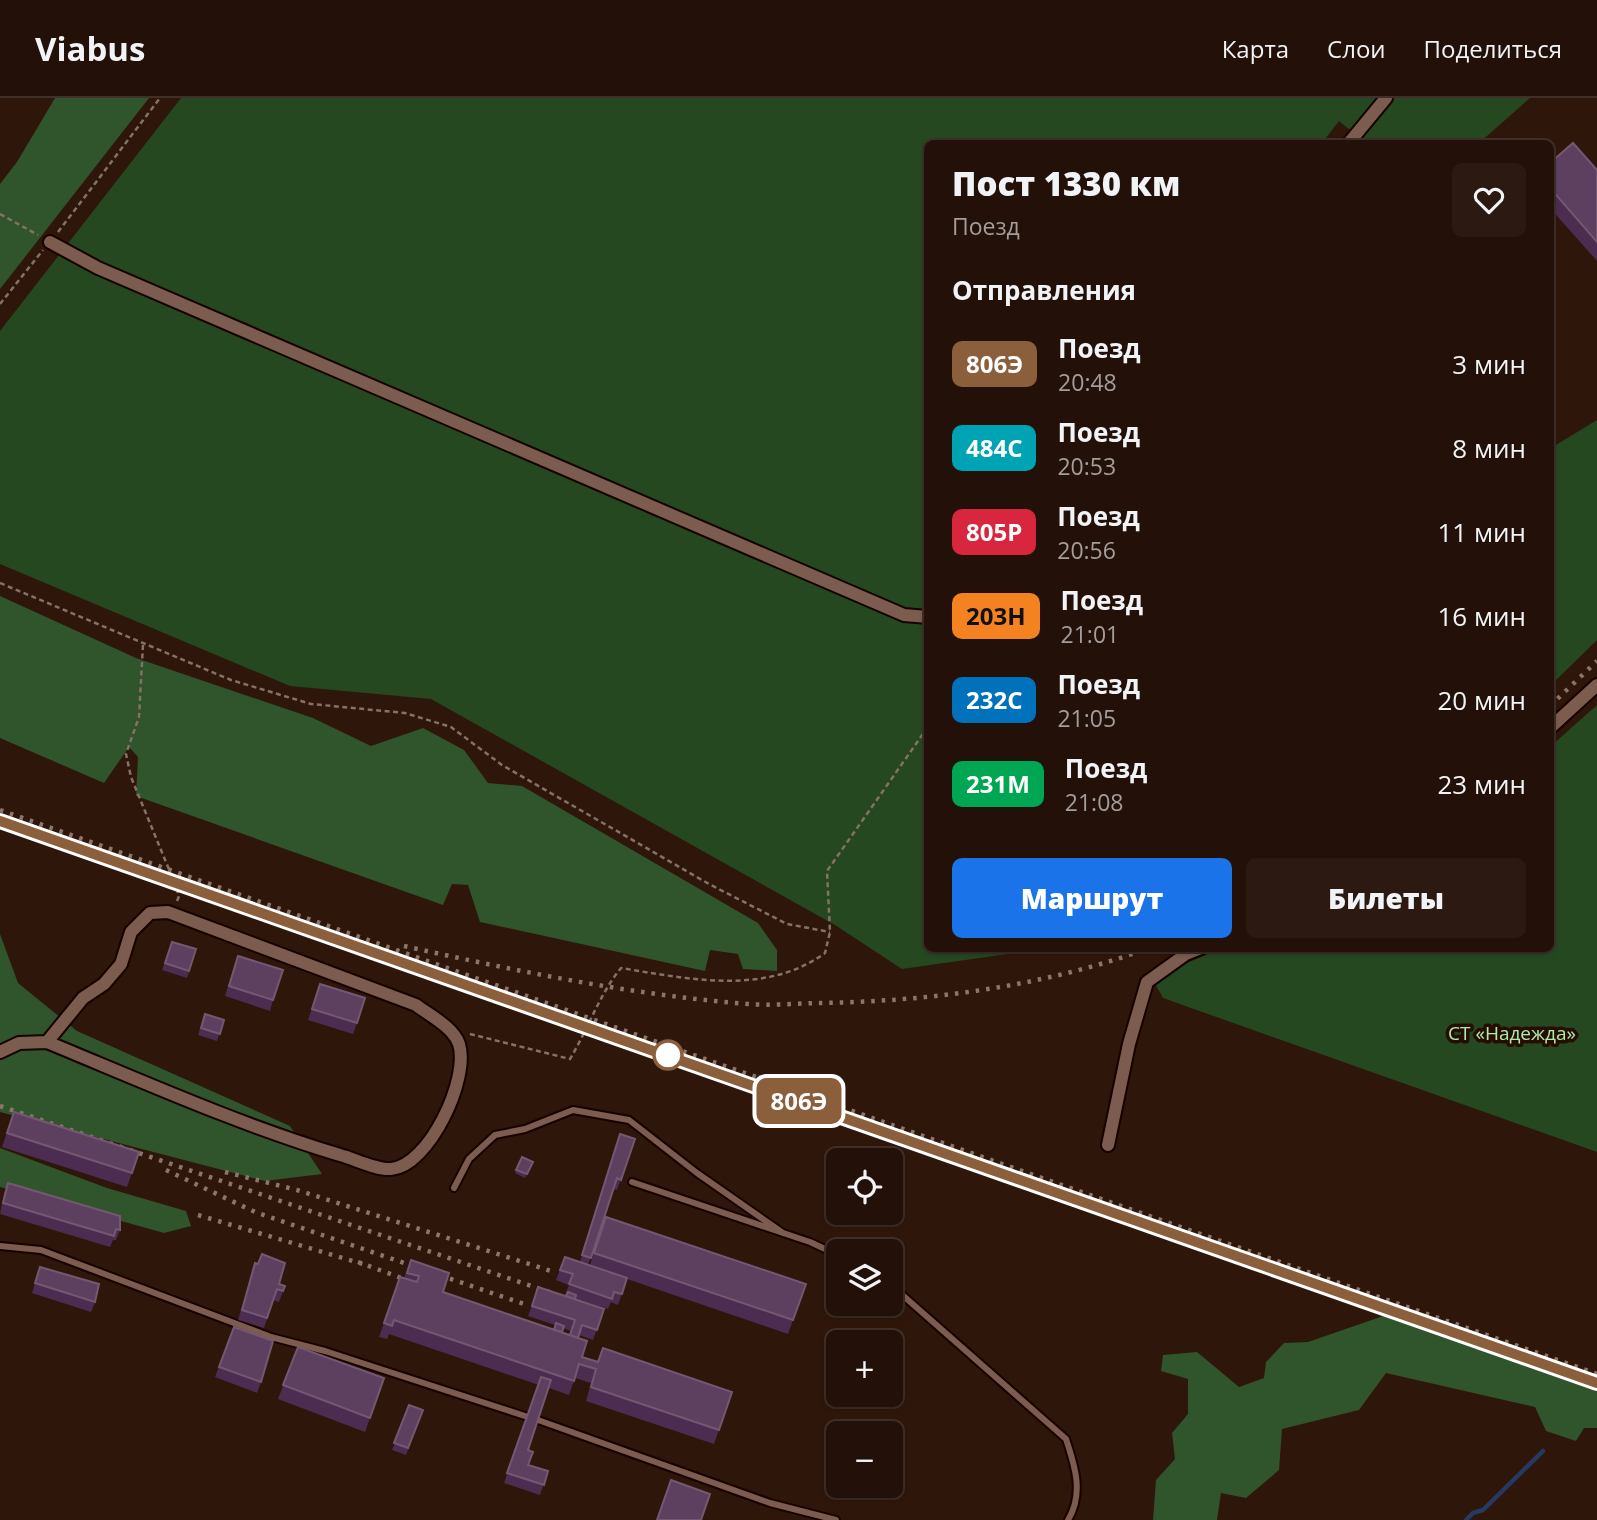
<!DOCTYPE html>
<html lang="ru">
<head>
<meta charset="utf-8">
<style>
  :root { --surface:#231008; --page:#2b1912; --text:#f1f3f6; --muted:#a39d9c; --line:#403029; --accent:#1a73e8 }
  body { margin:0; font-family:"Open Sans",sans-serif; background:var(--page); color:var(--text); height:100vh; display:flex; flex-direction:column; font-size:26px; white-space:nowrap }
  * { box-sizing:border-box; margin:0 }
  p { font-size:23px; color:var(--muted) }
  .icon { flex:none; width:38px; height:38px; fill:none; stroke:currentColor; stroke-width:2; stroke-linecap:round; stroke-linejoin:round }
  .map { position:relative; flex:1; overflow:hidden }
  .side { position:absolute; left:924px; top:42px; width:630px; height:812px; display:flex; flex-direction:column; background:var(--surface); border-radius:10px; box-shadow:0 2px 5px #0004,0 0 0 2px var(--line) }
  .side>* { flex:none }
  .badge { padding:0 14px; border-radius:10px; font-size:24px; line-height:46px }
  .buttons { position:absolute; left:826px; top:1050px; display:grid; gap:14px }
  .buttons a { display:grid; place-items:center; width:77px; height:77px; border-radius:10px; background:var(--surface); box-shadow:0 2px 5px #0004,0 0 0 2px var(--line); font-size:35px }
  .map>.badge { position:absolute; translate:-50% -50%; box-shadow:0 0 0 4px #fff }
  h2 { padding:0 28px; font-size:26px; line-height:63px }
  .round { display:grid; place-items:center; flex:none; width:74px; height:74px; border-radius:10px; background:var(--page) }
  .headline { display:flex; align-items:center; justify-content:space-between; height:119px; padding:0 28px }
  h1 { font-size:33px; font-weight:800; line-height:52px }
  .button { display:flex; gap:14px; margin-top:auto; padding:14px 28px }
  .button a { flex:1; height:80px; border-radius:10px; background:var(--accent); color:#fff; font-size:28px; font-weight:800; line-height:80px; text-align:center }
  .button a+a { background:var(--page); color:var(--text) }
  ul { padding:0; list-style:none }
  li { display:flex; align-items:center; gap:21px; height:84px; padding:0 28px }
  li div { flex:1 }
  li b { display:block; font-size:26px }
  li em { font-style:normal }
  li .badge { min-width:77px; font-weight:700; text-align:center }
  header { display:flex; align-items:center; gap:42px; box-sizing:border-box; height:98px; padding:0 35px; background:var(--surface); border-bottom:2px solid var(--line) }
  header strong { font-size:33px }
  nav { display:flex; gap:38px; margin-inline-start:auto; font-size:24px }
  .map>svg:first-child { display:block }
  .green { fill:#254820 }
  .forest { fill:#30542b }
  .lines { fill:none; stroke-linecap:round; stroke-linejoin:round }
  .stream { stroke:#243963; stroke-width:4.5 }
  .lane-casing { stroke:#160200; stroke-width:10 }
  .street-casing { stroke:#160200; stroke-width:16 }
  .path { stroke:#867166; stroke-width:2.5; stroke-dasharray:5 3.5; stroke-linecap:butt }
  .lane { stroke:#7b5c4e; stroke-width:6 }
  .street { stroke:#7b5c4e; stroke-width:12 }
  .rail { stroke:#8c766c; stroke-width:4.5; stroke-dasharray:3.5 7; stroke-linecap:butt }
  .wall { fill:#4c2d51; fill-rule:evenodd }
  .building { fill:#5d405f; stroke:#745871; stroke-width:2 }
  .line-casing { stroke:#fff; stroke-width:16 }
  .line { stroke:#8b5e3c; stroke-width:10 }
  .stop-dot { fill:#fff; stroke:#8b5e3c; stroke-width:3.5 }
  .labels { text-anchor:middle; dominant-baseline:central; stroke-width:7; stroke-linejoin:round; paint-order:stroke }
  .park-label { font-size:19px; fill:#afeaa6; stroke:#250d03 }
</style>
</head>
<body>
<header>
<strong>Viabus</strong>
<nav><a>Карта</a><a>Слои</a><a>Поделиться</a></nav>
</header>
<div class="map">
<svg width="1597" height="1422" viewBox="0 0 1597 1422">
  <rect width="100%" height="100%" fill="#2f160a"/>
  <path class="green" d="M 181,0 L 1530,0 L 1479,45 L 1366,45 L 1339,23 L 1322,45 L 928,46 L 928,850 L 1042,851 L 902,871 L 835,827 L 431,601 L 290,588 L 0,466 L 0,233 Z
    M 1597,322 L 1597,542 L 1551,587 L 1551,350 Z
    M 1597,607 L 1597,1054 L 1163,900 L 1152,880 L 1219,851 L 1550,850 L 1551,648 Z"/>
  <path class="forest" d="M 55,0 L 149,0 L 0,191 L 0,86 L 17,64 Z
    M 0,498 L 136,560 L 313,620 L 371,648 L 423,630 L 464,652 L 488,685 L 522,688 L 758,825 L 777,852 L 777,873 L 743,871 L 738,856 L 710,852 L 705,873 L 480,824 L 468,787 L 452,786 L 443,807 L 136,698 L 138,659 L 129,649 L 104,685 L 0,640 Z
    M 0,836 L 18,885 L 77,933 L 290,1028 L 322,1076 L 265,1083 L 0,1014 Z
    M 0,1050 L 107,1090 L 186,1113 L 191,1128 L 164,1135 L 0,1089 Z
    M 1389,1216 L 1540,1260 L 1554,1276 L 1597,1286 L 1597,1330 L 1584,1330 L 1576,1343 L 1546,1333 L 1535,1309 L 1386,1275 L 1359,1312 L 1282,1331 L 1279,1372 L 1246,1400 L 1221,1395 L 1217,1422 L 1153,1422 L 1156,1382 L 1175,1361 L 1172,1335 L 1188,1316 L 1188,1281 L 1161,1273 L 1163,1257 L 1197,1254 L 1239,1289 L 1264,1280 L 1266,1264 L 1284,1245 L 1308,1244 Z"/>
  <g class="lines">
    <path class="stream" d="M 1466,1422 L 1473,1415 L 1483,1412 L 1543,1353"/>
    <g class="lane-casing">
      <path id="lane" d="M 632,1084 L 810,1144 L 838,1157
        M 454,1090 L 469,1061 L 495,1037 L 525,1031 L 573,1012 L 629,1022 L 697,1075 L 783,1135
        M 0,1148 L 41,1152 L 271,1239 L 325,1253 L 528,1319
        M 891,1187 L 1066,1341 C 1075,1368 1084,1396 1068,1422
        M 538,1322 L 770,1405 L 836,1422"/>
    </g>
    <g class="street-casing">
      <path id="street" d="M 1348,46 L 1386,0
        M 50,144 L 98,170 L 904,517 L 928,519
        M 1550,630 L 1597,587
        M 0,954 L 19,945 L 47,944 C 144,984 240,1027 340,1057 C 355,1061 376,1072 391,1071 C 429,1068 470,980 459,946 C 453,929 429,917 416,907 L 168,814 L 150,815 L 131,834 L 121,866 L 104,886 L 83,900 L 47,944
        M 1108,1047 L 1129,946 L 1147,884 L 1186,856 L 1201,850"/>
    </g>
    <path class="path" d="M 0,116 L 38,137
      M 58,134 L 160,0
      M 0,206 L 43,152
      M 0,485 L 231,582 L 311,606 L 405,615 L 451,629 L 502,667 L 709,786 L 787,826 L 830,834
      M 143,547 L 139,619 L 126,656 L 131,679 L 175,786 L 179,798 L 177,803
      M 470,936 L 570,961 C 588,931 599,897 621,870 C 688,881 766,898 825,855 L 830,834 L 827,773 L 925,633 L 928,616"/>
    <use href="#lane" class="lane"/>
    <use href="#street" class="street"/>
    <path class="rail" d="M 1550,608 L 1597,563
      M 0,712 L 1597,1276
      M 404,848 C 517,873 632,897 748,906 C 772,908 798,905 822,905 C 932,903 1046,888 1149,850
      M 0,1008 L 552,1195
      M 166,1072 L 255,1114 L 527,1207
      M 225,1074 L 297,1092 L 551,1173
      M 198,1117 L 366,1167
      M 358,1164 L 404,1181"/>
  </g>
  <path class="wall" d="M 1550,65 L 1597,72 L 1597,163 L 1550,110 Z
    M 172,844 L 196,851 L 187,880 L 162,872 Z
    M 234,869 L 273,902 L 270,913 L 225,898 Z
    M 320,886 L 357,925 L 353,936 L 308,922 Z
    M 205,916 L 224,922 L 217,943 L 198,937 Z
    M 14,1014 L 139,1054 L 127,1089 L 2,1049 Z
    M 635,1041 L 617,1092 L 614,1091 L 588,1167 L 590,1167 L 606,1119 L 793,1222 L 788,1236 L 627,1181 L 618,1207 L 611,1204 L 608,1211 L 575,1200 L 604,1211 L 593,1242 L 579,1237 L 578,1240 L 582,1259 L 598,1264 L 732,1294 L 714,1346 L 586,1303 L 591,1285 L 575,1280 L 569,1297 L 549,1290 L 528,1352 L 528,1367 L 548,1373 L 540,1397 L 504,1385 L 539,1287 L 389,1236 L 387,1241 L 379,1239 L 400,1179 L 404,1180 L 411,1162 L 443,1194 L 554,1232 L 555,1227 L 528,1218 L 535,1199 L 567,1198 L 565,1197 L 569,1187 L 556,1182 L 565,1159 L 580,1164 L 617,1047 ZM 563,1230 L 571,1233 L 570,1237 L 562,1234 Z
    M 522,1059 L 533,1064 L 525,1080 L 515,1075 Z
    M 8,1085 L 120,1132 L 116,1142 L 113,1142 L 110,1149 L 0,1116 L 4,1095 Z
    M 255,1165 L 279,1186 L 283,1193 L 279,1204 L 273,1202 L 264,1230 L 238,1222 Z
    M 40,1169 L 95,1204 L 91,1214 L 32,1195 Z
    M 234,1229 L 261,1284 L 257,1295 L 215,1279 Z
    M 298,1249 L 384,1280 L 365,1334 L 278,1301 Z
    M 409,1307 L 423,1312 L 406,1357 L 392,1352 Z"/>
  <path class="building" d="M 1573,45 L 1597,72 L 1597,144 L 1550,90 L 1550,65 Z
    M 172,844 L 196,851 L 189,873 L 165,865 Z
    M 238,858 L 283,872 L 273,902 L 229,888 Z
    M 320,886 L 365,900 L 357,925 L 312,911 Z
    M 205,916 L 224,922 L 220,936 L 201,930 Z
    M 14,1014 L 139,1054 L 132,1075 L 7,1035 Z
    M 620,1036 L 635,1041 L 621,1082 L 617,1080 L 591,1160 L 582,1157 Z
    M 522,1059 L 533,1064 L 527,1076 L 516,1072 Z
    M 8,1085 L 120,1118 L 120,1132 L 116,1131 L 114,1138 L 3,1105 Z
    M 606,1119 L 806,1186 L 793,1222 L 594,1155 Z
    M 262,1156 L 285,1165 L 279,1186 L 285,1188 L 283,1193 L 277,1191 L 267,1220 L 242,1212 L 255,1165 L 258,1166 Z
    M 565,1159 L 627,1180 L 622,1196 L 614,1194 L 612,1201 L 569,1186 L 573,1176 L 560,1172 Z
    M 411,1162 L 449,1175 L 443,1194 L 587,1243 L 582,1259 L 598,1264 L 603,1250 L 732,1294 L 719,1332 L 591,1289 L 596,1271 L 579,1266 L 574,1283 L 394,1222 L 392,1228 L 384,1225 L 400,1179 L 417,1184 L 419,1178 L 407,1175 Z
    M 40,1169 L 99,1186 L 95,1204 L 35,1185 Z
    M 538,1189 L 604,1211 L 597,1232 L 582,1227 L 578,1240 L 570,1237 L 575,1222 L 532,1208 Z
    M 568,1194 L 576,1197 L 575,1201 L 566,1198 Z
    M 556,1225 L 564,1228 L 562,1234 L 554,1232 Z
    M 234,1229 L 273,1243 L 261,1284 L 219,1269 Z
    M 298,1249 L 384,1280 L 370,1320 L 283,1287 Z
    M 541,1279 L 551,1282 L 528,1352 L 533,1354 L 528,1367 L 548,1373 L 544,1387 L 507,1375 Z
    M 409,1307 L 423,1312 L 408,1350 L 394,1345 Z
    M 671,1382 L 710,1396 L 701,1422 L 657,1422 Z"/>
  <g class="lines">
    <g class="line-casing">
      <path id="line" d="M 0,723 L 1597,1285"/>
    </g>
    <use href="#line" class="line"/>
  </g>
  <circle class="stop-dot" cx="668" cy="957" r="14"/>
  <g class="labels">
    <g class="park-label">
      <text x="1512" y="935">СТ «Надежда»</text>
    </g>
  </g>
</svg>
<div class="buttons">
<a><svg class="icon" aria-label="locate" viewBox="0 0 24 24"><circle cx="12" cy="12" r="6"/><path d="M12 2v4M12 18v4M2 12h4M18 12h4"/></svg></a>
<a><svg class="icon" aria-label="layers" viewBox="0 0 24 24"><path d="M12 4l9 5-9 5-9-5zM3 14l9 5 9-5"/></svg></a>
<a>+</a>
<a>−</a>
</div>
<b class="badge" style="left:799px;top:1003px;background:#8b5e3c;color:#fff">806Э</b>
<section class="side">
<div class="headline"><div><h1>Пост 1330 км</h1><p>Поезд</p></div><a class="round"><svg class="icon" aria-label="heart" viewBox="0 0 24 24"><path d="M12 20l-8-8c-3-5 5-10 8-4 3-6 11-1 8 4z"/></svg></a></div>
<h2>Отправления</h2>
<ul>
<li><span class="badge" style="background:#8b5e3c;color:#fff">806Э</span><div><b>Поезд</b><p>20:48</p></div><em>3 мин</em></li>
<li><span class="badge" style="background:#00a3b4;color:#fff">484С</span><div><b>Поезд</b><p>20:53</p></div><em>8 мин</em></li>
<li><span class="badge" style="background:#d7263d;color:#fff">805Р</span><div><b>Поезд</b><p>20:56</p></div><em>11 мин</em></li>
<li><span class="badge" style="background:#f58220;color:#111">203Н</span><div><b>Поезд</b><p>21:01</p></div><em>16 мин</em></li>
<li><span class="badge" style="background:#0072bc;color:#fff">232C</span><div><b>Поезд</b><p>21:05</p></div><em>20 мин</em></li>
<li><span class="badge" style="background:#00a651;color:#fff">231М</span><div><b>Поезд</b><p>21:08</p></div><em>23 мин</em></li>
</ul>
<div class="button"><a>Маршрут</a><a>Билеты</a></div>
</section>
</div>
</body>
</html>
